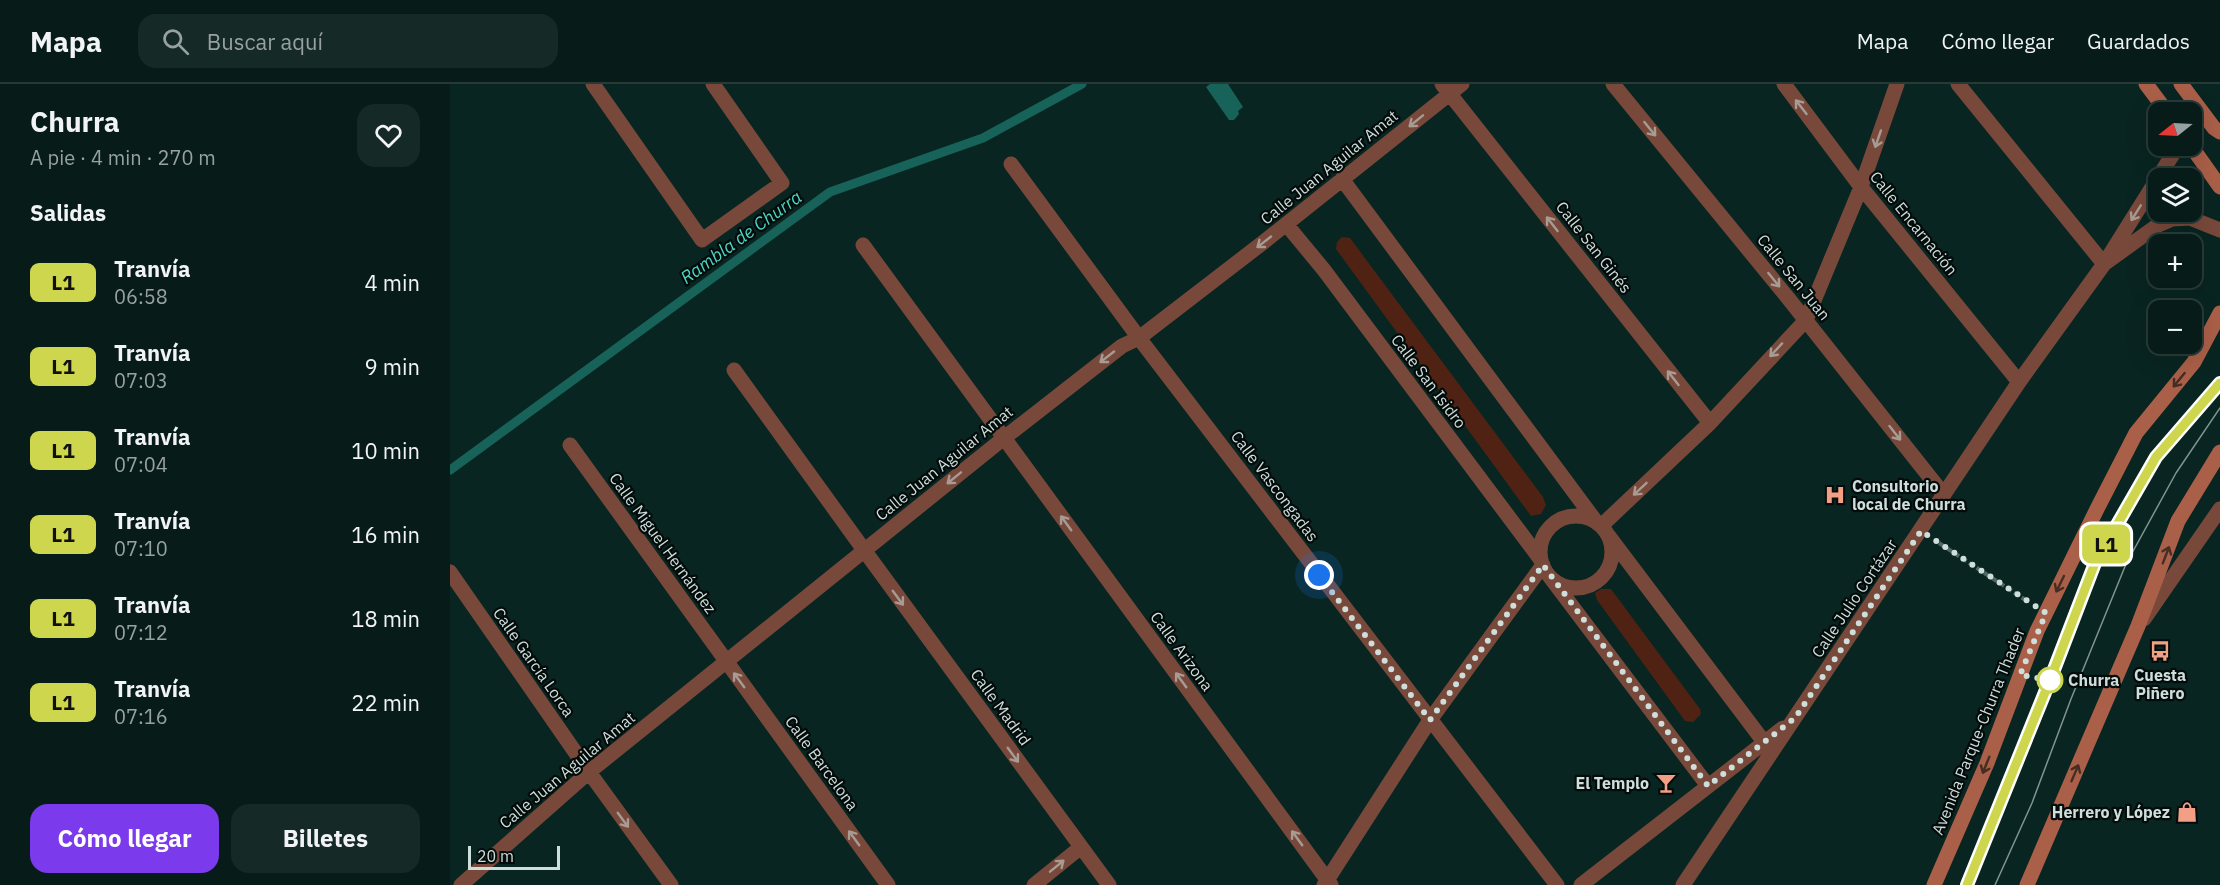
<!DOCTYPE html>
<html lang="es">
<head>
<meta charset="utf-8">
<style>
  :root { --surface:#071c19; --page:#152926; --text:#f1f3f6; --muted:#98a1a2; --line:#283a38; --accent:#7c3aed }
  body { margin:0; font-family:"IBM Plex Sans",sans-serif; background:var(--page); color:var(--text); height:100vh; display:flex; flex-direction:column; font-size:22px; white-space:nowrap }
  * { box-sizing:border-box; margin:0 }
  p { font-size:20px; color:var(--muted) }
  .icon { flex:none; width:33px; height:33px; fill:none; stroke:currentColor; stroke-width:2; stroke-linecap:round; stroke-linejoin:round }
  .map { position:relative; flex:1; overflow:hidden }
  .side { display:flex; flex-direction:column; background:var(--surface); width:450px }
  .side>* { flex:none }
  .badge { padding:0 12px; border-radius:9px; font-size:21px; line-height:39px }
  .needle { width:39px; rotate:252deg }
  .tools { position:absolute; left:1698px; top:18px; display:grid; gap:12px }
  .tools a { display:grid; place-items:center; width:54px; height:54px; border-radius:12px; background:var(--surface); box-shadow:0 6px 24px #0002,0 0 0 2px var(--line); font-size:30px }
  .scale { position:absolute; left:18px; bottom:15px; width:92px; box-sizing:border-box; padding-left:6px; border:3px solid #cededb; border-top:0; font-size:16px; line-height:21px; white-space:nowrap; color:#cededb; -webkit-text-stroke:4px #030c0a; paint-order:stroke }
  .you { position:absolute; width:30px; height:30px; margin:-15px; border:4px solid #fff; border-radius:50%; background:#1a73e8; box-shadow:0 0 0 9px #1a73e833 }
  .map>.badge { position:absolute; translate:-50% -50%; box-shadow:0 0 0 3px #fff }
  h2 { padding:0 30px; font-size:22px; line-height:54px }
  .round { display:grid; place-items:center; flex:none; width:63px; height:63px; border-radius:18px; background:var(--page) }
  .head { display:flex; align-items:center; justify-content:space-between; height:102px; padding:0 30px }
  h1 { font-size:28px; font-weight:700; line-height:45px }
  .primary-button { display:flex; gap:12px; margin-top:auto; padding:12px 30px }
  .primary-button a { flex:1; height:69px; border-radius:18px; background:var(--accent); color:#fff; font-size:24px; font-weight:700; line-height:69px; text-align:center }
  .primary-button a+a { background:var(--page); color:var(--text) }
  ul { padding:0; list-style:none }
  li { display:flex; align-items:center; gap:18px; height:84px; padding:0 30px }
  li div { flex:1 }
  li b { display:block; font-size:22px }
  li em { font-style:normal }
  li .badge { min-width:66px; font-weight:700; text-align:center }
  header { display:flex; align-items:center; gap:36px; box-sizing:border-box; height:84px; padding:0 30px; background:var(--surface); border-bottom:2px solid var(--line) }
  header strong { font-size:28px }
  nav { display:flex; gap:33px; margin-inline-start:auto; font-size:21px }
  .search { width:420px; height:54px; background:var(--page); display:flex; align-items:center; gap:15px; box-sizing:border-box; padding:0 21px; border-radius:18px; color:var(--muted); font-size:22px }
  main { display:flex; flex:1; min-height:0 }
  .map>svg:first-child { display:block }
  .green { fill:#502214 }
  .water { fill:#17635a }
  .lines { fill:none; stroke-linecap:round; stroke-linejoin:round }
  .stream { stroke:#17635a; stroke-width:9 }
  .path { stroke:#4f6763; stroke-width:4; stroke-dasharray:6 3; stroke-linecap:butt }
  .street { stroke:#78493b; stroke-width:15 }
  .secondary { stroke:#aa5f48; stroke-width:15 }
  .tram { stroke:#809591; stroke-width:1.5 }
  .oneway { stroke:#a79b93 }
  .oneway2 { stroke:#462d23 }
  .line-casing { stroke:#fff; stroke-width:14 }
  .line { stroke:#ced64d; stroke-width:9 }
  .walk { stroke:#cededb; stroke-width:6; stroke-dasharray:0 10.8 }
  .stop-dot { fill:#fff; stroke:#ced64d; stroke-width:3 }
  .labels { text-anchor:middle; dominant-baseline:central; stroke-width:4.5; stroke-linejoin:round; paint-order:stroke }
  .street-label { font-size:16px; fill:#cededb; stroke:#030c0a }
  .poi-label { font-size:16px; font-weight:bold; fill:#cededb; stroke:#030c0a; text-anchor:end }
  .stop-label { font-size:16px; font-weight:bold; fill:#cededb; stroke:#030c0a; text-anchor:start }
  .water-label { font-size:18px; font-style:italic; fill:#4dd7c5; stroke:#030c0a }
</style>
</head>
<body>
<header>
<strong>Mapa</strong>
<div class="search"><svg class="icon" aria-label="search" viewBox="0 0 24 24"><circle cx="10" cy="10" r="6"/><path d="M15 15l6 6"/></svg>Buscar aquí</div>
<nav><a>Mapa</a><a>Cómo llegar</a><a>Guardados</a></nav>
</header>
<main>
<section class="side">
<div class="head"><div><h1>Churra</h1><p>A pie · 4 min · 270 m</p></div><a class="round"><svg class="icon" aria-label="heart" viewBox="0 0 24 24"><path d="M12 20l-8-8c-3-5 5-10 8-4 3-6 11-1 8 4z"/></svg></a></div>
<h2>Salidas</h2>
<ul>
<li><span class="badge" style="background:#ced64d;color:#111">L1</span><div><b>Tranvía</b><p>06:58</p></div><em>4 min</em></li>
<li><span class="badge" style="background:#ced64d;color:#111">L1</span><div><b>Tranvía</b><p>07:03</p></div><em>9 min</em></li>
<li><span class="badge" style="background:#ced64d;color:#111">L1</span><div><b>Tranvía</b><p>07:04</p></div><em>10 min</em></li>
<li><span class="badge" style="background:#ced64d;color:#111">L1</span><div><b>Tranvía</b><p>07:10</p></div><em>16 min</em></li>
<li><span class="badge" style="background:#ced64d;color:#111">L1</span><div><b>Tranvía</b><p>07:12</p></div><em>18 min</em></li>
<li><span class="badge" style="background:#ced64d;color:#111">L1</span><div><b>Tranvía</b><p>07:16</p></div><em>22 min</em></li>
</ul>
<div class="primary-button"><a>Cómo llegar</a><a>Billetes</a></div>
</section>
<div class="map">
<svg width="1770" height="801" viewBox="0 0 1770 801">
  <rect width="100%" height="100%" fill="#092521"/>
  <path class="green" d="M 892,153 L 900,154 L 1093,413 L 1096,421 L 1091,430 L 1081,432 L 886,165 L 887,158 Z
    M 1151,505 L 1161,505 L 1250,625 L 1251,630 L 1243,638 L 1235,637 L 1147,516 L 1145,509 Z"/>
  <path class="water" d="M 760,0 L 778,0 L 793,23 L 788,27 L 789,30 L 784,36 L 779,36 L 756,3 Z"/>
  <g class="lines">
    <path class="stream" d="M 0,386 L 380,108 L 533,54 L 632,0"/>
    <path class="path" d="M 1489,459 L 1577,517"/>
    <path class="street" d="M 143,0 L 252,156 L 332,99 L 263,0
      M 992,0 L 1260,339
      M 1163,0 L 1338,214 L 1494,411
      M 1334,0 L 1411,103 L 1569,298
      M 1508,0 L 1654,180
      M 561,80 L 689,254 L 1107,801
      M 892,95 L 1147,439
      M 836,140 L 874,186 L 1091,476
      M 413,161 L 881,801
      M 1659,172 L 1728,62
      M 284,286 L 414,466 L 659,801
      M 120,361 L 438,801
      M1090 468a36 36 0 1 1 72 0a36 36 0 1 1-72 0Z
      M 1151,442 L 1260,339 L 1356,236 L 1411,103 L 1447,0
      M 1158,451 L 1314,658
      M 0,488 L 139,688 L 221,801
      M 1100,493 L 1258,702
      M 1694,535 L 1770,425
      M 11,801 L 139,688 L 554,354 L 672,262 L 689,254 L 815,157 L 1012,0
      M 584,801 L 631,763
      M 874,801 L 980,636 L 1093,481
      M 1131,801 L 1333,644
      M 1233,801 L 1569,298 L 1654,180 L 1708,141 L 1722,135 L 1740,134 L 1770,146"/>
    <path class="secondary" d="M 1696,0 L 1717,28
      M 1731,0 L 1764,44 L 1770,48
      M 1741,62 L 1770,103
      M 1484,801 L 1537,679 L 1587,547 L 1648,423 L 1686,349 L 1744,278 L 1770,229
      M 1577,801 L 1688,542 L 1728,437 L 1770,368"/>
    <path class="tram" d="M 1517,801 L 1645,479 L 1706,373 L 1770,299
      M 1545,801 L 1582,719 L 1621,615 L 1676,480 L 1726,389 L 1770,324"/>
  </g>
  <defs><path id="oneway-shaft" d="M-6 0H5M1.5-3L5.5 0L1.5 3" fill="none" stroke-width="1.6" stroke-linecap="round" stroke-linejoin="round" transform="scale(1.5)"/></defs>
  <g class="oneway">
    <use href="#oneway-shaft" transform="translate(1351 23) rotate(-128)"/>
    <use href="#oneway-shaft" transform="translate(966 37) rotate(141)"/>
    <use href="#oneway-shaft" transform="translate(1200 45) rotate(51)"/>
    <use href="#oneway-shaft" transform="translate(1428 55) rotate(109)"/>
    <use href="#oneway-shaft" transform="translate(1686 129) rotate(122)"/>
    <use href="#oneway-shaft" transform="translate(1102 140) rotate(-128)"/>
    <use href="#oneway-shaft" transform="translate(814 158) rotate(142)"/>
    <use href="#oneway-shaft" transform="translate(1324 196) rotate(51)"/>
    <use href="#oneway-shaft" transform="translate(1326 266) rotate(133)"/>
    <use href="#oneway-shaft" transform="translate(657 273) rotate(142)"/>
    <use href="#oneway-shaft" transform="translate(1223 294) rotate(-128)"/>
    <use href="#oneway-shaft" transform="translate(1445 349) rotate(52)"/>
    <use href="#oneway-shaft" transform="translate(504 394) rotate(141)"/>
    <use href="#oneway-shaft" transform="translate(1190 405) rotate(137)"/>
    <use href="#oneway-shaft" transform="translate(616 439) rotate(-126)"/>
    <use href="#oneway-shaft" transform="translate(448 514) rotate(54)"/>
    <use href="#oneway-shaft" transform="translate(289 596) rotate(-126)"/>
    <use href="#oneway-shaft" transform="translate(731 596) rotate(-126)"/>
    <use href="#oneway-shaft" transform="translate(563 671) rotate(54)"/>
    <use href="#oneway-shaft" transform="translate(173 736) rotate(54)"/>
    <use href="#oneway-shaft" transform="translate(404 754) rotate(-126)"/>
    <use href="#oneway-shaft" transform="translate(847 754) rotate(-126)"/>
    <use href="#oneway-shaft" transform="translate(607 782) rotate(-39)"/>
  </g>
  <g class="oneway2">
    <use href="#oneway-shaft" transform="translate(1729 296) rotate(129)"/>
    <use href="#oneway-shaft" transform="translate(1716 471) rotate(-69)"/>
    <use href="#oneway-shaft" transform="translate(1610 500) rotate(116)"/>
    <use href="#oneway-shaft" transform="translate(1536 681) rotate(112)"/>
    <use href="#oneway-shaft" transform="translate(1625 689) rotate(-67)"/>
  </g>
  <g class="lines">
    <g class="line-casing">
      <path id="line" d="M 1517,801 L 1600,596 L 1645,479 L 1706,373 L 1770,299"/>
    </g>
    <use href="#line" class="line"/>
    <path class="walk" d="M 869,491 L 980,636 L 1093,481 L 1258,702 L 1345,634 L 1471,447 L 1596,529 L 1570,591 L 1600,596"/>
  </g>
  <defs>
    <g id="hospital-bare" transform="scale(1.62)"><path d="M-5-5h3v3.5h4V-5h3V5h-3V1.5h-4V5h-3Z" fill="#f39f85" stroke="#030c0a" stroke-width="2.5" paint-order="stroke"/></g>
    <g id="bus-bare" transform="scale(1.62)"><path d="M-5-6H5V4H4V6H2V4H-2V6H-4V4H-5ZM-3.5-4V0h7V-4ZM-3.5 1.2v1.5H-2V1.2ZM2 1.2v1.5H3.5V1.2Z" fill="#f39f85" stroke="#030c0a" stroke-width="2.5" paint-order="stroke"/></g>
    <g id="bar-bare" transform="scale(1.62)"><path d="M-6-5H6L.8 .8V4.5H3.5V6h-7V4.5H-.8V.8Z" fill="#f39f85" stroke="#030c0a" stroke-width="2.5" paint-order="stroke"/></g>
    <g id="shop-bare" transform="scale(1.62)"><path d="M-5-2.5h2.3a2.7 3.5 0 0 1 5.4 0H5L5.5 6h-11ZM-1.5-2.5h3a1.5 2.3 0 0 0-3 0Z" fill="#f39f85" stroke="#030c0a" stroke-width="2.5" paint-order="stroke"/></g>
  </defs>
  <g fill-rule="evenodd">
    <use href="#hospital-bare" x="1385" y="411"/>
    <use href="#bus-bare" x="1710" y="567"/>
    <use href="#bar-bare" x="1216" y="699"/>
    <use href="#shop-bare" x="1737" y="728"/>
  </g>
  <circle class="stop-dot" cx="1600" cy="596" r="12"/>
  <g class="labels">
    <g class="street-label">
      <text transform="translate(879 83) rotate(-39)">Calle Juan Aguilar Amat</text>
      <text transform="translate(1464 139) rotate(51)">Calle Encarnación</text>
      <text transform="translate(1144 163) rotate(52)">Calle San Ginés</text>
      <text transform="translate(1344 193) rotate(51)">Calle San Juan</text>
      <text transform="translate(979 297) rotate(53)">Calle San Isidro</text>
      <text transform="translate(494 379) rotate(-39)">Calle Juan Aguilar Amat</text>
      <text transform="translate(825 402) rotate(53)">Calle Vascongadas</text>
      <text transform="translate(213 459) rotate(54)">Calle Miguel Hernández</text>
      <text transform="translate(1404 514) rotate(-56)">Calle Julio Cortázar</text>
      <text transform="translate(732 567) rotate(54)">Calle Arizona</text>
      <text transform="translate(84 578) rotate(55)">Calle García Lorca</text>
      <text transform="translate(551 623) rotate(54)">Calle Madrid</text>
      <text transform="translate(1528 647) rotate(-68)">Avenida Parque-Churra Thader</text>
      <text transform="translate(372 679) rotate(54)">Calle Barcelona</text>
      <text transform="translate(117 686) rotate(-40)">Calle Juan Aguilar Amat</text>
    </g>
    <g class="poi-label">
      <text x="1402" y="402" text-anchor="start">Consultorio<tspan x="1402" dy="18">local de Churra</tspan></text>
      <text x="1710" y="591" text-anchor="middle">Cuesta<tspan x="1710" dy="18">Piñero</tspan></text>
      <text x="1199" y="699">El Templo</text>
      <text x="1720" y="728">Herrero y López</text>
    </g>
    <g class="stop-label">
      <text x="1618" y="596">Churra</text>
    </g>
    <g class="water-label">
      <text transform="translate(291 153) rotate(-36)">Rambla de Churra</text>
    </g>
  </g>
</svg>
<div class="tools">
<a><svg class="needle" viewBox="-14 -14 28 28"><path d="M0-13l5 13h-10z" fill="#e53935"/><path d="M0 13l5-13h-10z" fill="#98a1a2"/></svg></a>
<a><svg class="icon" aria-label="layers" viewBox="0 0 24 24"><path d="M12 4l9 5-9 5-9-5zM3 14l9 5 9-5"/></svg></a>
<a>+</a>
<a>−</a>
</div>
<div class="scale">20 m</div>
<div class="you" style="left:869px;top:491px"></div>
<b class="badge" style="left:1656px;top:460px;background:#ced64d;color:#111">L1</b>
</div>
</main>
</body>
</html>
